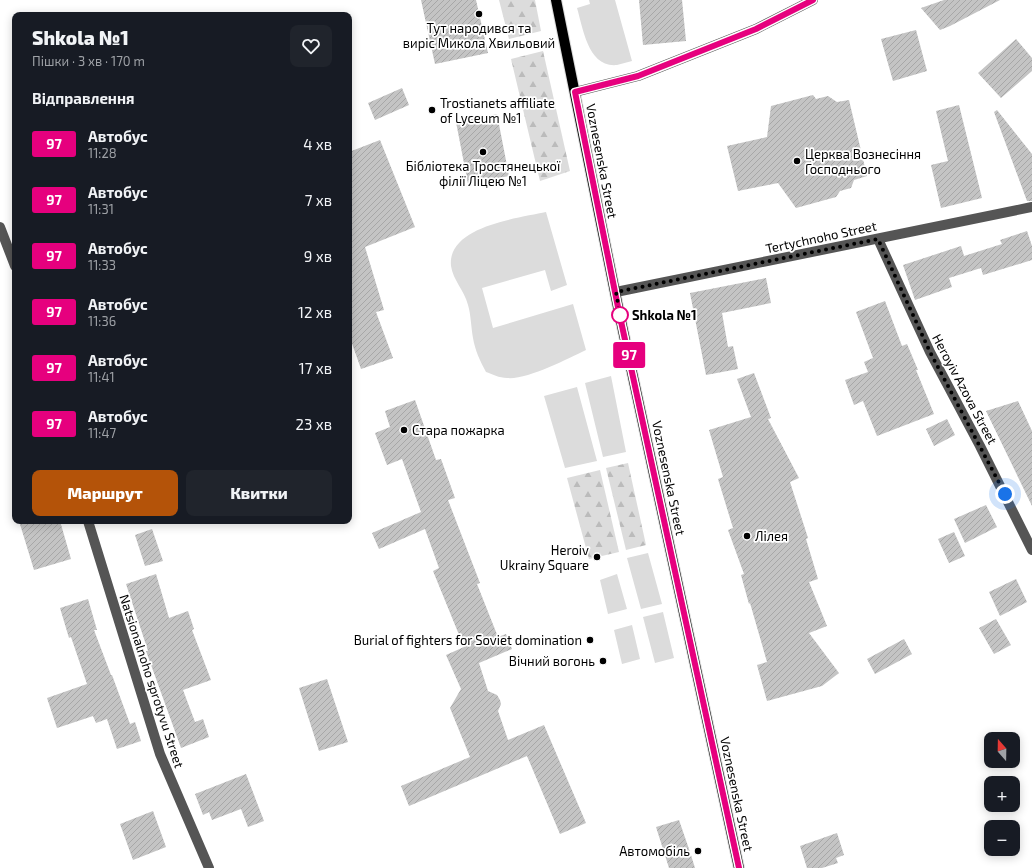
<!DOCTYPE html>
<html lang="uk">
<head>
<meta charset="utf-8">
<style>
  :root { --surface:#171b24; --page:#20242c; --text:#f1f3f6; --muted:#9ea1a6; --accent:#b45309 }
  body { margin:0; font-family:"Exo 2",sans-serif; background:var(--page); color:var(--text); height:100vh; display:flex; flex-direction:column; font-size:15px; white-space:nowrap }
  * { box-sizing:border-box; margin:0 }
  p { font-size:13px; color:var(--muted) }
  .icon { flex:none; width:22px; height:22px; fill:none; stroke:currentColor; stroke-width:2; stroke-linecap:round; stroke-linejoin:round }
  .map { position:relative; flex:1; overflow:hidden }
  .side { position:absolute; left:12px; top:12px; width:340px; height:512px; display:flex; flex-direction:column; background:var(--surface); border-radius:8px; box-shadow:0 2px 10px #0003 }
  .side>* { flex:none }
  .badge { padding:0 8px; border-radius:3px; font-size:14px; line-height:26px }
  .needle { width:26px; rotate:340deg }
  .fabs { position:absolute; left:984px; top:732px; display:grid; gap:8px }
  .fabs a { display:grid; place-items:center; width:36px; height:36px; border-radius:8px; background:var(--surface); box-shadow:0 2px 10px #0003; font-size:20px }
  .you { position:absolute; width:20px; height:20px; margin:-10px; border:3px solid #fff; border-radius:50%; background:#1a73e8; box-shadow:0 0 0 6px #1a73e833 }
  .map>.badge { position:absolute; translate:-50% -50%; box-shadow:0 0 0 2px #fff }
  h2 { padding:0 20px; font-size:15px; line-height:36px }
  .round { display:grid; place-items:center; flex:none; width:42px; height:42px; border-radius:8px; background:var(--page) }
  .summary { display:flex; align-items:center; justify-content:space-between; height:68px; padding:0 20px }
  h1 { font-size:19px; font-weight:800; line-height:30px }
  .primary-button { display:flex; gap:8px; margin-top:auto; padding:8px 20px }
  .primary-button a { flex:1; height:46px; border-radius:8px; background:var(--accent); color:#fff; font-size:16px; font-weight:800; line-height:46px; text-align:center }
  .primary-button a+a { background:var(--page); color:var(--text) }
  ul { padding:0; list-style:none }
  li { display:flex; align-items:center; gap:12px; height:56px; padding:0 20px }
  li div { flex:1 }
  li b { display:block; font-size:15px }
  li em { font-style:normal }
  li .badge { min-width:44px; font-weight:700; text-align:center }
  .map>svg:first-child { display:block }
  .grass { fill:#dcdcdc }
  .forest { fill:url(#forest-firs) }
  .building { fill:url(#building-hatch) }
  .lines { fill:none; stroke-linecap:round; stroke-linejoin:round }
  .major-casing { stroke:#dbdbdb; stroke-width:12 }
  .minor { stroke:#555; stroke-width:10 }
  .major { stroke:#000; stroke-width:10 }
  .line-casing { stroke:#fff; stroke-width:9 }
  .line { stroke:#e6007e; stroke-width:6 }
  .walk { stroke:#000; stroke-width:4; stroke-dasharray:0 7.2 }
  .poi-dot { fill:#000; stroke:#fff; stroke-width:1.5 }
  .stop-dot { fill:#fff; stroke:#e6007e; stroke-width:2 }
  .labels { text-anchor:middle; dominant-baseline:central; stroke-width:3.5; stroke-linejoin:round; paint-order:stroke }
  .poi-label { font-size:13px; fill:#000; stroke:#fff; text-anchor:start }
  .street-label { font-size:13px; fill:#000; stroke:#fff }
  .stop-label { font-size:13px; font-weight:bold; fill:#000; stroke:#fff; text-anchor:start }
</style>
</head>
<body>
<div class="map">
<svg width="1032" height="868" viewBox="0 0 1032 868">
  <defs>
    <pattern id="forest-firs" width="22" height="20" patternUnits="userSpaceOnUse"><rect width="22" height="20" fill="#dcdcdc"/><path d="M5 1l3.5 6h-7zM16 11l3.5 6h-7z" fill="#bbb"/></pattern>
    <pattern id="building-hatch" width="6" height="6" patternUnits="userSpaceOnUse"><rect width="6" height="6" fill="#c4c4c4"/><path d="M-1 1l2-2M0 6l6-6M5 7l2-2" fill="none" stroke="#a7a7a7"/></pattern>
  </defs>
  <rect width="100%" height="100%" fill="#fff"/>
  <path class="grass" d="M 589,0 L 615,0 L 632,61 C 627,62 622,64 617,65 C 588,68 583,28 577,8 L 590,4 Z
    M 546,212 L 567,285 L 551,291 L 545,270 L 482,288 L 493,328 L 573,304 L 586,350 C 567,359 527,380 507,378 C 499,378 492,374 486,372 C 480,361 475,350 473,338 C 471,327 471,315 468,305 C 464,290 453,280 451,266 C 447,226 519,218 546,212 Z
    M 611,376 L 626,452 L 603,457 L 585,383 Z
    M 577,387 L 597,461 L 565,468 L 544,396 Z
    M 648,553 L 662,604 L 641,609 L 627,558 Z
    M 617,574 L 627,609 L 608,614 L 600,580 Z
    M 663,612 L 674,658 L 655,663 L 643,617 Z
    M 632,625 L 640,659 L 622,664 L 614,630 Z"/>
  <path class="forest" d="M 499,0 L 535,0 L 541,31 L 509,39 Z
    M 543,51 L 570,171 L 540,181 L 511,59 Z
    M 628,463 L 646,545 L 626,550 L 606,468 Z
    M 600,470 L 619,552 L 589,559 L 567,478 Z"/>
  <path class="building" d="M 421,0 L 476,0 L 488,53 L 435,64 Z
    M 639,0 L 682,0 L 686,41 L 643,45 Z
    M 944,0 L 1000,0 L 950,26 L 940,30 L 921,8 Z
    M 916,30 L 927,71 L 893,81 L 881,39 Z
    M 1016,39 L 1032,58 L 1032,71 L 1001,98 L 978,73 Z
    M 402,88 L 409,105 L 375,120 L 368,103 Z
    M 813,95 L 816,99 L 828,96 L 837,102 L 849,100 L 867,176 L 854,180 L 851,188 L 840,191 L 836,197 L 796,208 L 778,183 L 738,191 L 727,146 L 767,137 L 771,106 Z
    M 959,105 L 982,198 L 941,208 L 931,165 L 948,161 L 936,111 Z
    M 997,110 L 1032,154 L 1032,201 L 1027,201 L 994,112 Z
    M 497,114 L 509,176 L 468,184 L 456,122 Z
    M 380,140 L 415,227 L 365,247 L 384,310 L 376,312 L 393,358 L 361,369 L 349,335 L 349,152 Z
    M 1027,231 L 1032,246 L 1032,260 L 983,275 L 981,268 L 949,278 L 952,287 L 915,300 L 903,265 L 961,246 L 964,256 L 1002,244 L 1000,240 Z
    M 766,278 L 771,303 L 722,313 L 728,347 L 733,346 L 738,369 L 706,375 L 690,293 Z
    M 885,301 L 902,346 L 907,344 L 918,370 L 916,370 L 934,414 L 877,436 L 863,401 L 854,405 L 845,380 L 868,372 L 864,362 L 873,358 L 856,312 Z
    M 754,373 L 771,418 L 768,419 L 799,478 L 790,482 L 808,538 L 806,539 L 818,579 L 809,582 L 827,626 L 809,633 L 839,673 L 822,686 L 767,701 L 757,665 L 767,662 L 750,603 L 749,604 L 741,575 L 744,574 L 728,530 L 733,528 L 718,479 L 723,477 L 709,430 L 751,417 L 737,379 Z
    M 415,400 L 436,460 L 441,459 L 455,498 L 448,500 L 480,583 L 477,584 L 498,637 L 506,634 L 512,649 L 479,663 L 488,691 L 497,695 L 500,700 L 501,704 L 498,711 L 508,740 L 544,725 L 586,823 L 560,834 L 527,756 L 409,806 L 401,786 L 470,757 L 450,708 L 461,689 L 446,655 L 464,647 L 433,571 L 439,568 L 425,529 L 379,549 L 372,533 L 421,512 L 402,459 L 387,465 L 375,433 L 390,427 L 385,411 Z
    M 1018,401 L 1032,431 L 1032,506 L 986,411 Z
    M 947,419 L 955,435 L 934,446 L 926,429 Z
    M 986,505 L 997,527 L 965,543 L 954,519 Z
    M 19,521 L 60,521 L 71,559 L 34,570 Z
    M 152,529 L 163,561 L 145,566 L 135,535 Z
    M 954,532 L 965,556 L 949,563 L 938,539 Z
    M 156,574 L 169,618 L 188,611 L 194,629 L 192,630 L 211,680 L 183,690 L 195,722 L 203,719 L 209,737 L 181,748 L 146,651 L 148,651 L 126,584 Z
    M 1016,579 L 1027,602 L 1000,616 L 989,592 Z
    M 88,599 L 97,630 L 94,630 L 111,675 L 112,675 L 130,724 L 135,722 L 141,741 L 117,749 L 107,719 L 96,723 L 93,716 L 57,728 L 47,698 L 87,684 L 71,637 L 69,638 L 60,608 Z
    M 996,619 L 1011,645 L 994,654 L 979,628 Z
    M 904,639 L 912,654 L 875,674 L 867,659 Z
    M 327,679 L 348,742 L 319,751 L 299,688 Z
    M 246,774 L 264,821 L 248,827 L 241,809 L 212,820 L 209,812 L 203,815 L 195,794 Z
    M 153,811 L 166,847 L 133,860 L 120,824 Z
    M 679,820 L 690,852 L 695,868 L 669,868 L 656,827 Z
    M 837,833 L 844,855 L 836,858 L 838,863 L 822,868 L 807,868 L 800,846 Z"/>
  <g class="lines">
    <g class="major-casing">
      <path id="major" d="M 556,0 L 619,312 L 739,868"/>
    </g>
    <path class="minor" d="M 575,92 L 638,76 L 756,29 L 813,0
      M 0,227 L 15,266
      M 878,239 L 930,352 L 980,446 L 1032,550
      M 616,292 L 1032,207
      M 88,521 L 160,754 L 209,868"/>
    <use href="#major" class="major"/>
  </g>
  <g class="lines">
    <g class="line-casing">
      <path id="line" d="M 739,868 L 619,312 L 575,92 L 638,76 L 756,29 L 813,0"/>
    </g>
    <use href="#line" class="line"/>
    <path class="walk" d="M 620,315 L 616,292 L 878,239 L 930,352 L 1005,494"/>
  </g>
  <g class="poi-dot">
    <circle cx="479" cy="14" r="4"/>
    <circle cx="432" cy="110" r="4"/>
    <circle cx="483" cy="152" r="4"/>
    <circle cx="797" cy="161" r="4"/>
    <circle cx="404" cy="430" r="4"/>
    <circle cx="747" cy="536" r="4"/>
    <circle cx="597" cy="557" r="4"/>
    <circle cx="590" cy="640" r="4"/>
    <circle cx="603" cy="661" r="4"/>
    <circle cx="698" cy="851" r="4"/>
  </g>
  <circle class="stop-dot" cx="620" cy="315" r="8"/>
  <g class="labels">
    <g class="poi-label">
      <text x="479" y="28" text-anchor="middle">Тут народився та<tspan x="479" dy="15">виріс Микола Хвильовий</tspan></text>
      <text x="440" y="103">Trostianets affiliate<tspan x="440" dy="15">of Lyceum №1</tspan></text>
      <text x="805" y="154">Церква Вознесіння<tspan x="805" dy="15">Господнього</tspan></text>
      <text x="483" y="166" text-anchor="middle">Бібліотека Тростянецької<tspan x="483" dy="15">філії Ліцею №1</tspan></text>
      <text x="412" y="430">Стара пожарка</text>
      <text x="755" y="536">Лілея</text>
      <text x="589" y="550" text-anchor="end">Heroiv<tspan x="589" dy="15">Ukrainy Square</tspan></text>
      <text x="582" y="640" text-anchor="end">Burial of fighters for Soviet domination</text>
      <text x="595" y="661" text-anchor="end">Вічний вогонь</text>
      <text x="690" y="851" text-anchor="end">Автомобіль</text>
    </g>
    <g class="street-label">
      <text transform="translate(602 161) rotate(79)">Voznesenska Street</text>
      <text transform="translate(821 237) rotate(-12)">Tertychnoho Street</text>
      <text transform="translate(965 389) rotate(62)">Heroyiv Azova Street</text>
      <text transform="translate(669 478) rotate(78)">Voznesenska Street</text>
      <text transform="translate(152 681) rotate(72)">Natsionalnoho sprotyvu Street</text>
      <text transform="translate(737 794) rotate(78)">Voznesenska Street</text>
    </g>
    <g class="stop-label">
      <text x="632" y="315">Shkola №1</text>
    </g>
  </g>
</svg>
<div class="fabs">
<a><svg class="needle" viewBox="-14 -14 28 28"><path d="M0-13l5 13h-10z" fill="#e53935"/><path d="M0 13l5-13h-10z" fill="#9ea1a6"/></svg></a>
<a>+</a>
<a>−</a>
</div>
<div class="you" style="left:1005px;top:494px"></div>
<b class="badge" style="left:629px;top:355px;background:#e6007e;color:#fff">97</b>
<section class="side">
<div class="summary"><div><h1>Shkola №1</h1><p>Пішки · 3 хв · 170 m</p></div><a class="round"><svg class="icon" aria-label="heart" viewBox="0 0 24 24"><path d="M12 20l-8-8c-3-5 5-10 8-4 3-6 11-1 8 4z"/></svg></a></div>
<h2>Відправлення</h2>
<ul>
<li><span class="badge" style="background:#e6007e;color:#fff">97</span><div><b>Автобус</b><p>11:28</p></div><em>4 хв</em></li>
<li><span class="badge" style="background:#e6007e;color:#fff">97</span><div><b>Автобус</b><p>11:31</p></div><em>7 хв</em></li>
<li><span class="badge" style="background:#e6007e;color:#fff">97</span><div><b>Автобус</b><p>11:33</p></div><em>9 хв</em></li>
<li><span class="badge" style="background:#e6007e;color:#fff">97</span><div><b>Автобус</b><p>11:36</p></div><em>12 хв</em></li>
<li><span class="badge" style="background:#e6007e;color:#fff">97</span><div><b>Автобус</b><p>11:41</p></div><em>17 хв</em></li>
<li><span class="badge" style="background:#e6007e;color:#fff">97</span><div><b>Автобус</b><p>11:47</p></div><em>23 хв</em></li>
</ul>
<div class="primary-button"><a>Маршрут</a><a>Квитки</a></div>
</section>
</div>
</body>
</html>
